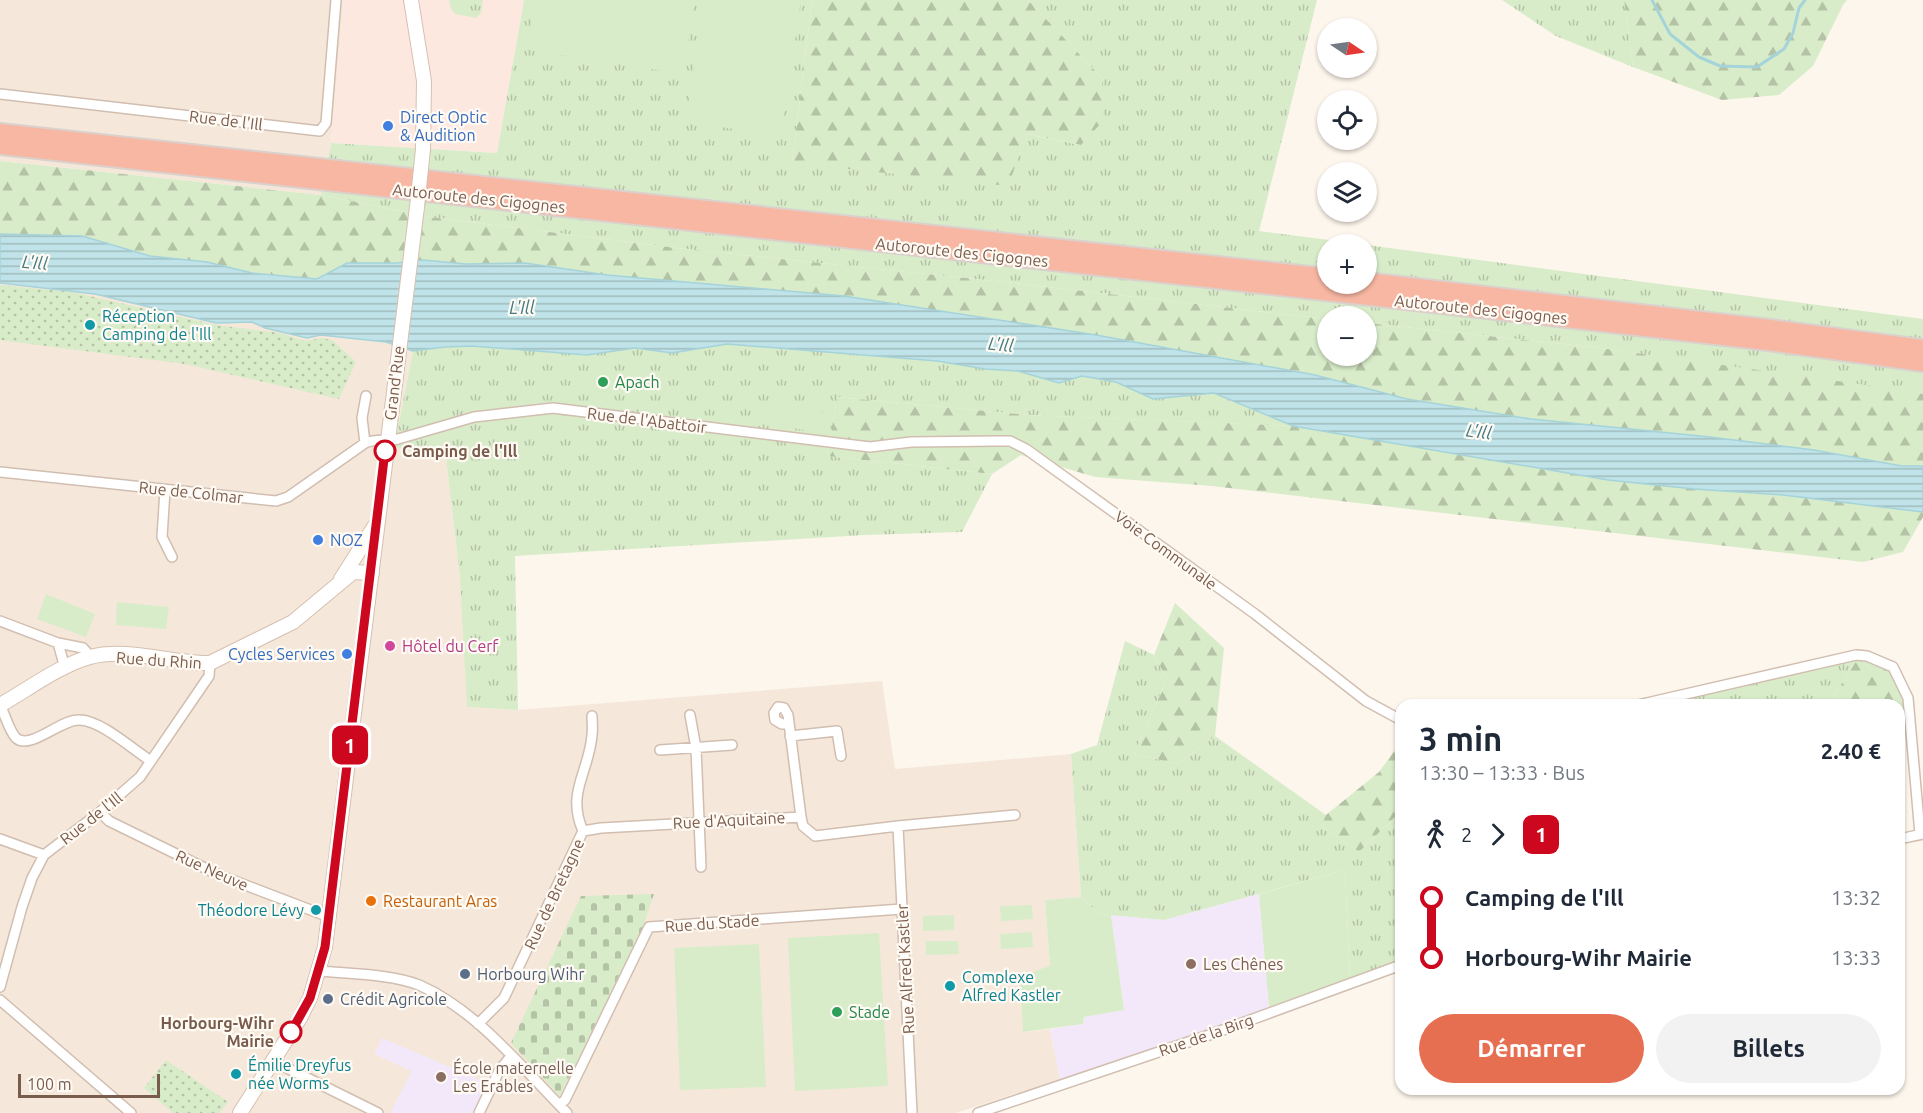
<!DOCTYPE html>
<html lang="fr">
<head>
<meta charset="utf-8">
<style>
  :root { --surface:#fff; --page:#f2f2f3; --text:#1f2937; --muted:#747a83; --accent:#e76f51 }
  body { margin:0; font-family:Ubuntu,sans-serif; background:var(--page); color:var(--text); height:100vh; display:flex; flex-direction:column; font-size:22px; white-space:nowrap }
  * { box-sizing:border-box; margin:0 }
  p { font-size:20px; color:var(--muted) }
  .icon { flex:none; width:33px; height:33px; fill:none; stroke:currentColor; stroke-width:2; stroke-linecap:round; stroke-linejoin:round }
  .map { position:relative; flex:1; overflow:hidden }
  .side { position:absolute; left:1395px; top:699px; width:510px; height:396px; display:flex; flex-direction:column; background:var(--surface); border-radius:18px; box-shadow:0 2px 4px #0004 }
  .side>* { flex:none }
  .badge { padding:0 12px; border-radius:9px; font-size:21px; line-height:39px }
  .needle { width:39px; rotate:103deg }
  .tools { position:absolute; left:1317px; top:18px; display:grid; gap:12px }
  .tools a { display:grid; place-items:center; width:60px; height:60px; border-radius:50%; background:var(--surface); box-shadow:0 2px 4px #0004; font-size:30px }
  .scale { position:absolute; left:18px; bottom:15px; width:142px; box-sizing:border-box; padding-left:6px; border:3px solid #7a5c4d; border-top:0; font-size:16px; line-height:21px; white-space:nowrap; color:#7a5c4d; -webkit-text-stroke:4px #fffaf3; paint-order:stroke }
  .map>.badge { position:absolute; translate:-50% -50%; box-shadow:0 0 0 3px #fff }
  .legs { display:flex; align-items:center; gap:9px; height:66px; padding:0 24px; font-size:20px }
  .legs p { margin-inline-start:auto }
  .headline { display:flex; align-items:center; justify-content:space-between; height:102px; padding:0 24px }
  h1 { font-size:33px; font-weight:700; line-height:45px }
  .cta { display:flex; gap:12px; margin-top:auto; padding:12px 24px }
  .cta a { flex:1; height:69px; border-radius:36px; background:var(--accent); color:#fff; font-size:24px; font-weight:700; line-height:69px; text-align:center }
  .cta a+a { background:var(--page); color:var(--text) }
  ul { padding:0 24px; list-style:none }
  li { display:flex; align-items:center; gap:21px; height:60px; font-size:22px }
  li i { display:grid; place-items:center; width:9px; height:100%; margin:0 8px; background:currentColor }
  li i::after { content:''; width:15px; height:15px; margin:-8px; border:4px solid; border-radius:50%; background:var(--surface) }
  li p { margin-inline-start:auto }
  li:first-child i { background:linear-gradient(#0000 50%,currentColor 0) }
  li:last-child i { background:linear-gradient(currentColor 50%,#0000 0) }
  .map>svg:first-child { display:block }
  .residential { fill:#f5e8da }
  .commercial { fill:#fde8e0 }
  .education { fill:#f3e8fa }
  .grass { fill:url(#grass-tufts) }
  .forest { fill:url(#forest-firs) }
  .cemetery { fill:url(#cemetery-stones) }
  .park { fill:url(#park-dots) }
  .garden { fill:#d8ecc9 }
  .water { fill:url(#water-rules); stroke:#a5d3da; stroke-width:1.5 }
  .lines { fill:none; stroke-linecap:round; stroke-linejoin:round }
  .stream { stroke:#a5d3da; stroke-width:3 }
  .street-casing { stroke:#d1beb0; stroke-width:12 }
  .secondary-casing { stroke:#d6c0b0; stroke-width:16 }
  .highway-casing { stroke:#dad1cd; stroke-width:20 }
  .street { stroke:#fff; stroke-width:9 }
  .secondary { stroke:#fff; stroke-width:14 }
  .highway { stroke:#f7b7a3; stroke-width:16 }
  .secondary-bridge-casing { stroke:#d6c0b0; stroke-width:16; stroke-linecap:butt }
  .secondary-bridge { stroke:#fff; stroke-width:14 }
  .line-1-casing { stroke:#fff; stroke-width:14 }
  .line-1 { stroke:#cc071e; stroke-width:9 }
  .shop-dot { fill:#3f7fe0; stroke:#fffaf3; stroke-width:2 }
  .culture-dot { fill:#0f9aa8; stroke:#fffaf3; stroke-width:2 }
  .leisure-dot { fill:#2e9e5b; stroke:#fffaf3; stroke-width:2 }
  .stop-1-dot { fill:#fff; stroke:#cc071e; stroke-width:3 }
  .hotel-dot { fill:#d1479c; stroke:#fffaf3; stroke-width:2 }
  .food-dot { fill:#e8710a; stroke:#fffaf3; stroke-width:2 }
  .education-dot { fill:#8d6e63; stroke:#fffaf3; stroke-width:2 }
  .service-dot { fill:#5c6f8a; stroke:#fffaf3; stroke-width:2 }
  .labels { text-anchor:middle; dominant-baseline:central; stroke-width:4.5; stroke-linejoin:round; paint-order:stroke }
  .shop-label { font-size:16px; fill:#366cbe; stroke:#fffaf3; text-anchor:start }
  .street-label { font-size:16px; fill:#7a5c4d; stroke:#fffaf3 }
  .culture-label { font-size:16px; fill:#0d838f; stroke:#fffaf3; text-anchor:start }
  .leisure-label { font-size:16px; fill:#27864d; stroke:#fffaf3; text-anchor:start }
  .stop-label { font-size:16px; font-weight:bold; fill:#7a5c4d; stroke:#fffaf3; text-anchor:start }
  .hotel-label { font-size:16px; fill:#b23c85; stroke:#fffaf3; text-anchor:start }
  .food-label { font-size:16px; fill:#c56008; stroke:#fffaf3; text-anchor:start }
  .education-label { font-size:16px; fill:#785e54; stroke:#fffaf3; text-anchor:start }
  .service-label { font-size:16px; fill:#4e5e75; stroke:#fffaf3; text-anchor:start }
  .water-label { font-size:18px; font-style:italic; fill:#437c86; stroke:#fffaf3 }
</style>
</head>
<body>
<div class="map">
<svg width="1923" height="1113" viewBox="0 0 1923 1113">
  <defs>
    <pattern id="grass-tufts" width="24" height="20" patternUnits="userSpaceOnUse" patternTransform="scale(1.5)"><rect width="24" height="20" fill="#d8ecc9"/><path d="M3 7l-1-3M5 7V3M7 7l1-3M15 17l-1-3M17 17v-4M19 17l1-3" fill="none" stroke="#b4c2a5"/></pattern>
    <pattern id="forest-firs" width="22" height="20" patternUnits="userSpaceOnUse" patternTransform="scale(1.5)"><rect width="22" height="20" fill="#d8ecc9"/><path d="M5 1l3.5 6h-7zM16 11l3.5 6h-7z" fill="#b4c2a5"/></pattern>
    <pattern id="cemetery-stones" width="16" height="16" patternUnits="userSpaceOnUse" patternTransform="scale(1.5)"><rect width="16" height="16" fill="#d8ecc9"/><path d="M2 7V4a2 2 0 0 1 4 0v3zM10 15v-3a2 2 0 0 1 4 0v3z" fill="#b4c2a5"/></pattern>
    <pattern id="park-dots" width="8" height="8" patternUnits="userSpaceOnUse" patternTransform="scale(1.5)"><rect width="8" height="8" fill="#d8ecc9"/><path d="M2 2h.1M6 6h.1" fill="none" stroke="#b4c2a5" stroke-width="1.8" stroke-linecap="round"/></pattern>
    <pattern id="water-rules" width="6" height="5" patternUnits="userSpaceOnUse" patternTransform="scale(1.5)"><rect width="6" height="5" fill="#bfe3e8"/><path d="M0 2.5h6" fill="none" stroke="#a0bbbe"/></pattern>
  </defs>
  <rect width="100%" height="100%" fill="#fdf6ec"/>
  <path class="residential" d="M 0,0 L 344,0 L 331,143 L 321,195 L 0,161 Z
    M 0,283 L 95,294 L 216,323 L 252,322 L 265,328 L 307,338 L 321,335 L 386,342 L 413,351 L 394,446 L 446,457 L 460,578 L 468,707 L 518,710 L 882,681 L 895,769 L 1071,754 L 1081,897 L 1045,900 L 1050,966 L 1024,1032 L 1050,1029 L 1060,1079 L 956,1113 L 0,1113 Z"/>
  <path class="commercial" d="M 344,0 L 524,0 L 497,153 L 331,143 Z"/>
  <path class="education" d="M 1259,894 L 1269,1007 L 1183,1040 L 1060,1079 L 1050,1029 L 1083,1024 L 1084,1017 L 1124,1010 L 1111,915 L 1164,920 Z
    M 382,1038 L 487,1083 L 472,1113 L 390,1113 L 412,1071 L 374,1054 Z"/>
  <path class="grass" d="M 449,0 L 483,0 L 481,13 L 476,18 L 455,14 L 451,9 Z
    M 524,0 L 812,0 L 792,163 L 1027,134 L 1080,145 L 1102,78 L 1028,0 L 1317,0 L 1259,231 L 1361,244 L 1328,244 L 1328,284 L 1366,284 L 1367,245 L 1923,319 L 1923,394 L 1600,348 L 1367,323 L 1366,316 L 1328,316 L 1327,319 L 1014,283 L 676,248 L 430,217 L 321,195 L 331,143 L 497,153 Z
    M 1502,0 L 1624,0 L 1633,67 L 1556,36 Z
    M 727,344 L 937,361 L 985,369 L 1018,371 L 1059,383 L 1082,376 L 1116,382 L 1153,399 L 1214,393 L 1293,426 L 1029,415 L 837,397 L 827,456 L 992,474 L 962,532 L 865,535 L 515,556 L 518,710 L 467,707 L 460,578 L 446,458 L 394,447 L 413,351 L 445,347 L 471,346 L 587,355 L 635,348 L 672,353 Z
    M 1125,641 L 1154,655 L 1167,679 L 1134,754 L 1178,764 L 1215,736 L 1326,815 L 1321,826 L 1359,852 L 1401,811 L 1401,963 L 1350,980 L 1345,870 L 1164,920 L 1099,914 L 1081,897 L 1071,754 L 1097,745 Z
    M 1859,657 L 1828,705 L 1636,705 Z"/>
  <path class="forest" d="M 812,0 L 1028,0 L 1102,78 L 1103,121 L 1081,145 L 1027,134 L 1008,186 L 792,163 Z
    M 1624,0 L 1847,0 L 1843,5 L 1813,66 L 1779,95 L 1722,100 L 1633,67 Z
    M 0,161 L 321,195 L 430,217 L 676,248 L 1014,283 L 1327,319 L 1328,356 L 1366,356 L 1367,323 L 1600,348 L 1902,390 L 1923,394 L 1923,466 L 1902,466 L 1814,450 L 1710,437 L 1531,419 L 1407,399 L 1315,375 L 1096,335 L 844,296 L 607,275 L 525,263 L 466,264 L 423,260 L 396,263 L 347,263 L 317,279 L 252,273 L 207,262 L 150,256 L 85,237 L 0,234 Z
    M 837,397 L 1030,415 L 1293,426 L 1608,480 L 1694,489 L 1783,495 L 1923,512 L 1923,517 L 1903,552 L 1863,562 L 1212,486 L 1095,477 L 1021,455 L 992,474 L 827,456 Z
    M 1175,603 L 1224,648 L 1215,736 L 1178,764 L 1134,754 L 1167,679 L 1154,655 Z
    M 1859,657 L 1900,670 L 1905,715 L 1899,720 L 1899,705 L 1828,705 Z
    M 1401,742 L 1401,811 L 1359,852 L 1321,826 L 1326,815 L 1379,772 Z"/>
  <path class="cemetery" d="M 654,894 L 643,927 L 560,1096 L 511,1043 L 581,896 Z"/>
  <path class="park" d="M 0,285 L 72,292 L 216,325 L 280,333 L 306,341 L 322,338 L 332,340 L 356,362 L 339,399 L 185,364 L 0,340 Z
    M 166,1060 L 228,1102 L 219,1113 L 173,1113 L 144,1088 Z"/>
  <path class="garden" d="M 536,0 L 695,0 L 683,74 L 528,50 Z
    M 705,0 L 801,0 L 781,136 L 686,122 Z
    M 773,400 L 823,407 L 819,432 L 770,425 Z
    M 46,594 L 95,614 L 86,637 L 37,619 Z
    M 117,602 L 169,607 L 166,629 L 116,625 Z
    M 1345,870 L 1350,980 L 1269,1007 L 1259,894 Z
    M 1081,897 L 1099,914 L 1111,915 L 1124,1010 L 1084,1017 L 1083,1024 L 1023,1032 L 1020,976 L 1050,966 L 1045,900 Z
    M 1032,905 L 1033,919 L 1001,921 L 1000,906 Z
    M 954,915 L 954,930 L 923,931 L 923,916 Z
    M 1032,932 L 1033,947 L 1001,949 L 1000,934 Z
    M 879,933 L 888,1086 L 795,1091 L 788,938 Z
    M 926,941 L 958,941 L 959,954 L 926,955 Z
    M 759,944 L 766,1087 L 680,1090 L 674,948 Z"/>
  <path class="water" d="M 0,234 L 82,236 L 150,256 L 207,262 L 252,273 L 317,279 L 347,263 L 396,263 L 423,260 L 466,264 L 525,263 L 607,275 L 844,296 L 1096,335 L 1315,375 L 1407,399 L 1531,419 L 1710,437 L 1814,450 L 1902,466 L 1923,466 L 1923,512 L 1783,495 L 1694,489 L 1608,480 L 1293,426 L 1214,393 L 1153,399 L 1116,382 L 1082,376 L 1059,383 L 1018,371 L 985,369 L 937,361 L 727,344 L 672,353 L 635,348 L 587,355 L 471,346 L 445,347 L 413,351 L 386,342 L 321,335 L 307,338 L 265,328 L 252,322 L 216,323 L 95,294 L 0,283 Z"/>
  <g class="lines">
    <path class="stream" d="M 1652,0 L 1670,34 L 1699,57 L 1720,66 L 1757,67 L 1784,49 L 1793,33 L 1799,8 L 1805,0"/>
    <g class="street-casing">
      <path id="street" d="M 0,94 L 320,131 L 326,123 L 336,0
        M 365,443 L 362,418 L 366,396
        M 0,472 L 276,501 L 288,497 L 365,443 C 375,439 387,441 398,439 L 474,417 L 553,408 L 870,447 L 911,442 L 996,441 L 1010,441 L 1026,449 L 1255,614 L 1366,701 L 1401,720
        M 165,490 L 162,537 L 172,557
        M 0,621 L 58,643 L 83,648 L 91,657
        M 58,643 L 65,668
        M 0,705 C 5,714 9,731 16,738 C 30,751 62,718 80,720 C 102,721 132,749 151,761
        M 1638,705 L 1856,655 L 1867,656 L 1893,667 L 1908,698 L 1920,834
        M 690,715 L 696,748 L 701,867
        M 789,724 L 782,724 L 775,720 L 774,713 L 778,707 L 784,708 L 788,715 L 801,817
        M 790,736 L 837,731 L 841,756
        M 660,750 L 732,745
        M 100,812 L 109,821 L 219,875 L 329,917
        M 898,826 L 912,1113
        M 583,831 L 601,828 L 801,817 L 803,826 L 815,836 L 898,826 L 1015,815
        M 0,839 L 44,855
        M 1899,839 L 1923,834
        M 320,971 C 350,974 391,974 419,985 C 477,1010 523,1069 567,1113
        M 0,987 L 22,907 L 32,878 L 44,855 L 100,812 L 140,777 L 209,676 L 210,663
        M 0,1000 L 131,1113
        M 478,1024 L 504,998 L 583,831 C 566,793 589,772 592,735 C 593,729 592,722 592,716
        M 273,1061 L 378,1113
        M 559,1105 L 565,1100 L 649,927 L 902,909
        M 479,1113 L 499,1071 L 511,1056
        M 978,1113 L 1212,1034 L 1401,965"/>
    </g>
    <g class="secondary-casing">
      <path id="secondary" d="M 411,0 L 424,81 L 423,149
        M 341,579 L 376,524
        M 0,705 C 27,690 60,665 90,657 C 129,647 171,664 210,663 L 293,622 L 353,572 L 372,573
        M 240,1113 L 300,1018 L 310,998 L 325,947 L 417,207"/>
    </g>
    <g class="highway-casing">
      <path id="highway" d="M 0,132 L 1328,277
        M 0,146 L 1451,306 L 1768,342 L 1923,363
        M 1366,281 L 1770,328 L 1923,348"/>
    </g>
    <use href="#street" class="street"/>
    <use href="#secondary" class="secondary"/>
    <use href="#highway" class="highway"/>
    <g class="secondary-bridge-casing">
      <path id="secondary-bridge" d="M 417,207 L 423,149"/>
    </g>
    <use href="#secondary-bridge" class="secondary-bridge"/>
  </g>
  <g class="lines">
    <g class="line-1-casing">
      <path id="line-1" d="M 291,1032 L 310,998 L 325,947 L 385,451"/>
    </g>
    <use href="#line-1" class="line-1"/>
  </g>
  <g class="shop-dot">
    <circle cx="388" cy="126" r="6"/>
    <circle cx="318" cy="540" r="6"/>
    <circle cx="347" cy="654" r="6"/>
  </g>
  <g class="culture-dot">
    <circle cx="90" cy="325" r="6"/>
    <circle cx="316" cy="910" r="6"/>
    <circle cx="950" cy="986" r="6"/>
    <circle cx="236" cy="1074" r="6"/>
  </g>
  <g class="leisure-dot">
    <circle cx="603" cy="382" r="6"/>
    <circle cx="837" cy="1012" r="6"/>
  </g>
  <g class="stop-1-dot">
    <circle cx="385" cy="451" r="10"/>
    <circle cx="291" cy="1032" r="10"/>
  </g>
  <circle class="hotel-dot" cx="390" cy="646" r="6"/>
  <circle class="food-dot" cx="371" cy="901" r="6"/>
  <g class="education-dot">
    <circle cx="1191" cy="964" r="6"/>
    <circle cx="441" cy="1077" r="6"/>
  </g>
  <g class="service-dot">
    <circle cx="465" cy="974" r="6"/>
    <circle cx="328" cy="999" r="6"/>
  </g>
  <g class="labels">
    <g class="shop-label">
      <text x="400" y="117">Direct Optic<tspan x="400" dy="18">&amp; Audition</tspan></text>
      <text x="330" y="540">NOZ</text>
      <text x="335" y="654" text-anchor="end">Cycles Services</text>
    </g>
    <g class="street-label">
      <text transform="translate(226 120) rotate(7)">Rue de l'Ill</text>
      <text transform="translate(479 198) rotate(6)">Autoroute des Cigognes</text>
      <text transform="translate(962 252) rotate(6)">Autoroute des Cigognes</text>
      <text transform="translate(1481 309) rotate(6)">Autoroute des Cigognes</text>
      <text transform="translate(394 383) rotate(-83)">Grand'Rue</text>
      <text transform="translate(647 420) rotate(7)">Rue de l'Abattoir</text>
      <text transform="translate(191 492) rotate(6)">Rue de Colmar</text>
      <text transform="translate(1166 550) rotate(36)">Voie Communale</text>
      <text transform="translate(159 660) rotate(4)">Rue du Rhin</text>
      <text transform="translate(91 818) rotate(-38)">Rue de l'Ill</text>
      <text transform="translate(729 820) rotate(-3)">Rue d'Aquitaine</text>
      <text transform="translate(212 870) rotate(24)">Rue Neuve</text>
      <text transform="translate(554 894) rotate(-65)">Rue de Bretagne</text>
      <text transform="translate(712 923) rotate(-4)">Rue du Stade</text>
      <text transform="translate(905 969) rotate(-93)">Rue Alfred Kastler</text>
      <text transform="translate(1206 1035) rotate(-19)">Rue de la Birg</text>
    </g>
    <g class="culture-label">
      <text x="102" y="316">Réception<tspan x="102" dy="18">Camping de l'Ill</tspan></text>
      <text x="304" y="910" text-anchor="end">Théodore Lévy</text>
      <text x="962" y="977">Complexe<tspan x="962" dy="18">Alfred Kastler</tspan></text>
      <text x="248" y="1065">Émilie Dreyfus<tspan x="248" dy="18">née Worms</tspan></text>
    </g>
    <g class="leisure-label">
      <text x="615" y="382">Apach</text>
      <text x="849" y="1012">Stade</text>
    </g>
    <g class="stop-label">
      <text x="402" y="451">Camping de l'Ill</text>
      <text x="274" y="1023" text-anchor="end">Horbourg-Wihr<tspan x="274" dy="18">Mairie</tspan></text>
    </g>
    <g class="hotel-label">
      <text x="402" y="646">Hôtel du Cerf</text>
    </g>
    <g class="food-label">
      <text x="383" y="901">Restaurant Aras</text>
    </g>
    <g class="education-label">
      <text x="1203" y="964">Les Chênes</text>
      <text x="453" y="1068">École maternelle<tspan x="453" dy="18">Les Erables</tspan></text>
    </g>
    <g class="service-label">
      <text x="477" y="974">Horbourg Wihr</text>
      <text x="340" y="999">Crédit Agricole</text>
    </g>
    <g class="water-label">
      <text transform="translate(35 262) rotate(5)">L'Ill</text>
      <text x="522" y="307">L'Ill</text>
      <text transform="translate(1001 344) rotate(6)">L'Ill</text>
      <text transform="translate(1479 431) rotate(8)">L'Ill</text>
    </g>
  </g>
</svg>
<div class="tools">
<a><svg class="needle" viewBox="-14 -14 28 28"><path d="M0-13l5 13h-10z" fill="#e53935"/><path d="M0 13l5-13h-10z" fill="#747a83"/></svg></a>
<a><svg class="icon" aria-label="locate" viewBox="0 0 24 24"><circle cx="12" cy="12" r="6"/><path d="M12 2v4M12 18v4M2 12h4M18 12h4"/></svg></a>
<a><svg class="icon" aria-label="layers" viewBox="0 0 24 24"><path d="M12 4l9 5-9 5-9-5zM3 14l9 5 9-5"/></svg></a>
<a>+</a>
<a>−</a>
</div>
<div class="scale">100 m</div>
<b class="badge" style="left:350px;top:745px;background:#cc071e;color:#fff">1</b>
<section class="side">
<div class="headline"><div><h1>3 min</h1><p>13:30 – 13:33 · Bus</p></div><b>2.40 €</b></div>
<div class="legs"><svg class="icon" aria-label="walk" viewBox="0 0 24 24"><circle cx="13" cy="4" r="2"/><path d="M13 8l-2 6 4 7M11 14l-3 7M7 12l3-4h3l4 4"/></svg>2<svg class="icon" aria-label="forward" viewBox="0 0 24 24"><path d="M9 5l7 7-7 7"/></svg><b class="badge" style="background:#cc071e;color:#fff">1</b></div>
<ul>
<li><i style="color:#cc071e"></i><b>Camping de l'Ill</b><p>13:32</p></li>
<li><i style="color:#cc071e"></i><b>Horbourg-Wihr Mairie</b><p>13:33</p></li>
</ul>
<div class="cta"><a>Démarrer</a><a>Billets</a></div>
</section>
</div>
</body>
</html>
